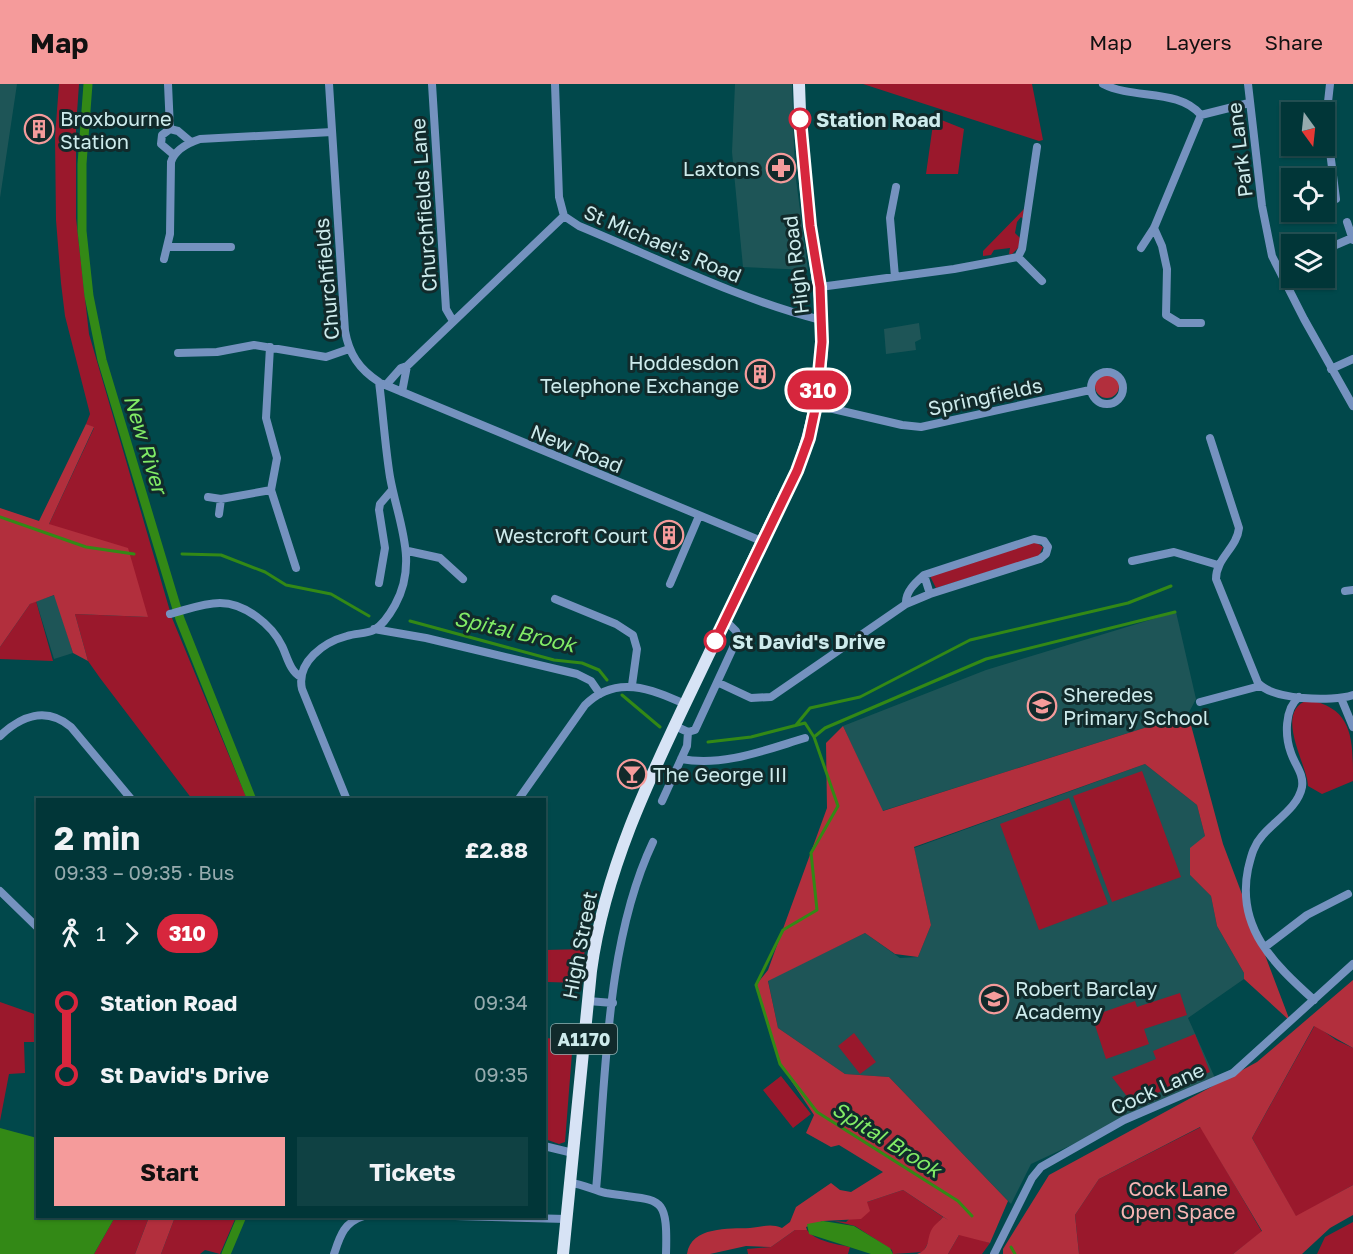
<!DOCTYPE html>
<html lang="en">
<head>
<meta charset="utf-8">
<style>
  :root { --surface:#013638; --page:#0f4143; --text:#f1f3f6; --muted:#96abae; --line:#235053; --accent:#f59b9b }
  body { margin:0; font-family:"Golos Text",sans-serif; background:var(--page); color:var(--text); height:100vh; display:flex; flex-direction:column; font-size:22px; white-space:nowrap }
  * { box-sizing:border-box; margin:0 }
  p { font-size:20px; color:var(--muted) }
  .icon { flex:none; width:33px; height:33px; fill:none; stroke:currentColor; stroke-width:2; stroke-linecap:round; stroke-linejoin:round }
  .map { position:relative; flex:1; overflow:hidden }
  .panel { position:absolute; left:36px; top:714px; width:510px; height:420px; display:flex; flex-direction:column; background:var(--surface); border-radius:0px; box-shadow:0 2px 4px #0004,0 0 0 2px var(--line) }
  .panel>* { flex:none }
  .badge { padding:0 12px; border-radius:20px; font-size:21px; line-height:39px }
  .needle { width:39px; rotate:165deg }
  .buttons { position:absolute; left:1281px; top:18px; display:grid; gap:12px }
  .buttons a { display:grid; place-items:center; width:54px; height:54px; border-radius:0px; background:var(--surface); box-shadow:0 2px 4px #0004,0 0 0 2px var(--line); font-size:30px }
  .map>.badge { position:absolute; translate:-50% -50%; box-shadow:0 0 0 3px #fff }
  .legs { display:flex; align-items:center; gap:9px; height:66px; padding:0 18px; font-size:20px }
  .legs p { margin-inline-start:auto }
  .headline { display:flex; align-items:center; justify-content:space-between; height:102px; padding:0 18px }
  h1 { font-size:33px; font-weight:700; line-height:45px }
  .button { display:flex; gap:12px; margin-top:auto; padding:12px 18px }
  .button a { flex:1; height:69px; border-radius:0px; background:var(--accent); color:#111; font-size:24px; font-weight:700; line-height:69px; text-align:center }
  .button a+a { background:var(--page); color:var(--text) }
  ul { padding:0 18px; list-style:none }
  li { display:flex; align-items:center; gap:21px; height:72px; font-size:22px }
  li i { display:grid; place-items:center; width:9px; height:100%; margin:0 8px; background:currentColor }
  li i::after { content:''; width:15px; height:15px; margin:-8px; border:4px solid; border-radius:50%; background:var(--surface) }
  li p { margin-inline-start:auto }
  li:first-child i { background:linear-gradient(#0000 50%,currentColor 0) }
  li:last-child i { background:linear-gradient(currentColor 50%,#0000 0) }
  header { display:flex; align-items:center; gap:36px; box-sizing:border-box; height:84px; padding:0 30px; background:var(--accent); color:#111 }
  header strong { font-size:28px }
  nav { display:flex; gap:33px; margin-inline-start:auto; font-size:21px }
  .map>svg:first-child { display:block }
  .built { fill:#1e5557 }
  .green { fill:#9a182c }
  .forest { fill:#b22f3d }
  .water { fill:#338916 }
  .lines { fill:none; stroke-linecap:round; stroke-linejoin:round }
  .stream { stroke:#338916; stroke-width:3 }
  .canal { stroke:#338916; stroke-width:9 }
  .street { stroke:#7592bf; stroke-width:8 }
  .primary { stroke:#d7e3f5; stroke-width:12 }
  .line-1-casing { stroke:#fff; stroke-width:14 }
  .line-1 { stroke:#d7263d; stroke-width:9 }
  .stop-1-dot { fill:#fff; stroke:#d7263d; stroke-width:3 }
  .labels { text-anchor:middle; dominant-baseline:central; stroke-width:6; stroke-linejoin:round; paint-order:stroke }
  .shield { fill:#112a2b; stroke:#95b1b2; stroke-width:1.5 }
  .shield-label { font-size:18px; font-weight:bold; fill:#cdebec }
  .poi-label { font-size:20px; fill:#cdebec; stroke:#112a2b; text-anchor:start }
  .stop-label { font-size:20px; font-weight:bold; fill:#cdebec; stroke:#112a2b; text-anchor:start }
  .street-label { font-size:20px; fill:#cdebec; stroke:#112a2b }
  .park-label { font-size:20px; fill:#f9b5b4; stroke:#112a2b }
  .water-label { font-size:21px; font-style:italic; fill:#81eb66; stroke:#112a2b }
</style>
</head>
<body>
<header>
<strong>Map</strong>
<nav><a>Map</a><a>Layers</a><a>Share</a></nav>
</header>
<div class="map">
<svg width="1353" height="1170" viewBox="0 0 1353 1170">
  <rect width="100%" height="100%" fill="#01484b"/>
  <path class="built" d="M 0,0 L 17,0 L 0,114 Z
    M 735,0 L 792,0 L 795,88 L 808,186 L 743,183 L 732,68 Z
    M 919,239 L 921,255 L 915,258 L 916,266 L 886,270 L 884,245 Z
    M 55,511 L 73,569 L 54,575 L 36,517 Z
    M 1176,528 L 1196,615 L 1188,630 L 882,727 L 843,642 L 986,586 Z
    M 1145,680 L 1197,721 L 1205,752 L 1190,791 L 1211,812 L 1217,842 L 1244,889 L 1244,895 L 1188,934 L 1215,994 L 1031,1080 L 1011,1120 L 889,993 L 845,990 L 778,944 L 768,896 L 865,849 L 900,874 L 918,873 L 931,841 L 914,764 Z"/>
  <path class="green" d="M 59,0 L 79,0 L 76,43 L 76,134 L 89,250 L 172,534 L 247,715 L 192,715 L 100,594 L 88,577 L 75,530 L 148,533 L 49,440 L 94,344 L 86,340 L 90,330 L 65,232 L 61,199 L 56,136 L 55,53 Z
    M 863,0 L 1032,0 L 1043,56 L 1039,57 Z
    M 934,33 L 964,45 L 958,90 L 926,90 Z
    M 1024,125 L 1023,135 L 1021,133 L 1017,138 L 1015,149 L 1020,154 L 1019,163 L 1012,170 L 1009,170 L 1010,164 L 994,166 L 991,171 L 983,172 L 983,167 Z
    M 1035,458 L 1043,463 L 1039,472 L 936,504 L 930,492 Z
    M 36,517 L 53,577 L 0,575 L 0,563 L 30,520 Z
    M 1308,616 C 1353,624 1353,654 1353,697 L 1322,710 L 1308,702 C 1307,679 1273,628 1308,616 Z
    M 1142,687 L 1181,793 L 1112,818 L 1073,712 Z
    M 1069,714 L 1108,820 L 1039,846 L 1000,740 Z
    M 585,865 L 580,899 L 547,898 L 545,903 L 545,866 Z
    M 1180,909 L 1187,931 L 1144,945 L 1149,960 L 1106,975 L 1092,932 L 1135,917 L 1137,923 Z
    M 0,918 L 37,931 L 38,958 L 24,958 L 25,989 L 9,990 L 0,1037 Z
    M 1315,941 L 1336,956 L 1353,964 L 1353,1101 L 1296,1133 L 1252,1054 Z
    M 854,949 L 876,978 L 860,990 L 838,962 Z
    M 1195,950 L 1210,988 L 1132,1019 L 1112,993 L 1156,975 L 1153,967 Z
    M 545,954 L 573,956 L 565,1058 L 559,1060 L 545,1055 Z
    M 781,992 L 811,1030 L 793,1044 L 763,1006 Z
    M 1201,1043 L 1262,1148 L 1233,1170 L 1079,1170 L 1075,1131 L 1099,1095 Z
    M 903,1106 L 943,1133 C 930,1147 932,1154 923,1168 L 893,1170 L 892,1166 L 855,1142 L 834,1137 L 846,1138 L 867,1118 Z
    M 115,1133 L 149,1133 L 135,1170 L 94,1170 Z
    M 175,1133 L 236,1133 L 220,1170 L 205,1166 L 200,1170 L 161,1170 Z
    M 1353,1138 L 1353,1170 L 1317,1170 L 1325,1153 Z
    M 795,1146 L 807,1146 C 815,1157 836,1160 850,1163 L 848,1170 L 748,1170 L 747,1165 L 771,1163 Z
    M 963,1150 L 990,1159 L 982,1170 L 948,1170 L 959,1151 Z"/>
  <path class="forest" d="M1095 302a12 12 0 1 1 24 0a12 12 0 1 1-24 0Z
    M 86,340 L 94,343 L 49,440 L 128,464 L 148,533 L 75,530 L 88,577 L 73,569 L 54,511 L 30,520 L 0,563 L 0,424 L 39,437 Z
    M 1188,630 L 1223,760 L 1290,937 L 1244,895 L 1244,889 L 1217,842 L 1211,812 L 1190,791 L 1190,764 L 1205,752 L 1197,721 L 1145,680 L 914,763 L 931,841 L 918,873 L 895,870 L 865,849 L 768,897 L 778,944 L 845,990 L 889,993 L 1008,1117 L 990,1159 L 959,1151 L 948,1170 L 917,1170 C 931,1165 926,1155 932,1145 C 934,1141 940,1137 943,1133 L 948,1136 L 903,1106 L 867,1118 L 870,1127 L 861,1135 L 823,1137 L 806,1143 L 807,1146 L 795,1146 L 771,1163 L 746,1162 L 710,1170 L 687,1170 C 691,1142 729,1145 750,1144 C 763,1143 770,1139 782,1144 L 790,1138 L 796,1123 L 831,1099 L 840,1106 L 851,1108 L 883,1088 L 839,1061 L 831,1063 L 806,1049 L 814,1031 L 780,980 L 756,901 L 768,886 L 827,724 L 826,659 L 843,642 L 883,727 Z
    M 1353,896 L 1353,964 L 1314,942 L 1252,1054 L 1296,1132 L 1353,1101 L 1353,1131 L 1330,1144 L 1302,1170 L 1233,1170 L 1262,1147 L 1200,1043 L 1099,1095 L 1075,1131 L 1079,1170 L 1003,1170 L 1003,1165 L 1049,1091 L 1257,978 Z
    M 149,1133 L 175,1133 L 161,1170 L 135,1170 Z"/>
  <path class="water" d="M 0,1044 L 37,1054 L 38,1132 L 115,1133 L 94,1170 L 0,1170 Z
    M 823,1137 L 854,1142 L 890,1164 L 893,1170 L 871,1170 L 809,1150 L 807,1140 Z"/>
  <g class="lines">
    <path class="stream" d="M 0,433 L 86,463 L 134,470
      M 182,470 L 221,471 L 265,488 L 286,501 L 331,510 L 369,532
      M 410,537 L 554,576 L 582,579 L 599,586 L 607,596
      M 622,611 L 660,643
      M 796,641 L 810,624 L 860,613 L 970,556 L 1128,519 L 1171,502
      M 814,653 L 825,644 L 986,575 L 1175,528
      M 708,658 L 751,653 L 805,639 L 814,653 L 838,722 L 811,769 L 817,826 L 783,846 L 756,901 L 780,980 L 817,1028 L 958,1117 L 972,1132
      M 1011,1163 L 1015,1170"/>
    <path class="canal" d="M 88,0 L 82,80 L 82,147 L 89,212 L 102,276 L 180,535 L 252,716
      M 226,1170 L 242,1132"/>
    <path class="street" d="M 168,0 L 170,45
      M 329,0 L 345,247 C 349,270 359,285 379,298 C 383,329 385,362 390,393 C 398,438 419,478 395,521 C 390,530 383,541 374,546 C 366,550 356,549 347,552 C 324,558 296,578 302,605 L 347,716
      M 432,0 L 446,225 L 453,237
      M 555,0 L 559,113 L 564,132
      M 1103,0 C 1134,16 1178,4 1201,31 L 1249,19
      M 1248,0 L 1262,122 L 1272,172 L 1304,235 L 1353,322
      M 1330,0 L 1326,36 L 1336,115
      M 170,45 L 162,51 L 161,60 L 174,71
      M 170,45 L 178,47 L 191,58
      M 1347,138 L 1353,156
      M 1154,144 L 1162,162 L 1167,185 L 1166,231 L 1179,239 L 1201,239
      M 167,163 L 231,163
      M 1141,164 L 1154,144 L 1201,31
      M 1324,166 L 1352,154
      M 1018,173 L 1042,197
      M 164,175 L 170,150 L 171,78 C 175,65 188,59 200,55 L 332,48
      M 1277,182 L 1292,176
      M 895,193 L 890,134 L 896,103
      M 820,203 L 954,185 L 1018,173 L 1022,165 L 1037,63
      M 270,263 L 266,334 L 277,374 L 271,406 L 296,484
      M 178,269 L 217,268 L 254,261 L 326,273 L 349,265
      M 1331,285 L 1353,275
      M1091 304a16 16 0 1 1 32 0a16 16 0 1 1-32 0Z
      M 383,300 L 764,458
      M 386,301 L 401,284 L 407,282 L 564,132 L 579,142 C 659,175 738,215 821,236
      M 402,308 L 407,282
      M 816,321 L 902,341 L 921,343 L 1090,306
      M 1210,354 L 1239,444 C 1237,464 1216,474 1216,495 L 1258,599 C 1273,616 1332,618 1353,611
      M 208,413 L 221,415 L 271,406
      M 219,430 L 221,415
      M 408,467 L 440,474 L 463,495
      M 1132,477 L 1174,468 L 1218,481
      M 924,491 L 930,510
      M 379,499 L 385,464 L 379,426 L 380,420 L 392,406
      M 670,500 L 699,432
      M 1345,507 L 1353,506
      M 555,515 L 616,540 L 633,551 L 637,565 L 632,601
      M 170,530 C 186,526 203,519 220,519 C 245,519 272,541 282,562 C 287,572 290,588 301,593
      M 374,545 L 426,554 L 577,590 L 591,597 L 600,610
      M 719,599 L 751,614 L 771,613 L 906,520 C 905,508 915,499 924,491 L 1034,455 L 1044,457 L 1048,463 L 1046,470 L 1040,475 L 930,510 L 906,520
      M 1299,613 C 1284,625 1285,653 1291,669 C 1295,681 1304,690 1302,703 C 1298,724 1274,737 1262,752 C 1253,762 1251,773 1248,785 C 1236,844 1274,880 1314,916
      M 1341,614 L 1353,643
      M 1200,618 L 1260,602
      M 675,642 L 688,648 L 695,646 L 738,553 L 736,547 L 725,536
      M 0,652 C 21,632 46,622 71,643 L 132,716
      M 681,675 C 723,683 765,666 805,654
      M 518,716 L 585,621 C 616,590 651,605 685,620
      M 662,717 L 687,662 L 688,648
      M 0,807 L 38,844
      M 1265,863 L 1307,831 L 1348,810
      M 588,917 L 613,919
      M 544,1062 L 573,1069
      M 570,1099 C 583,1100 593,1106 606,1109 C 660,1118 668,1107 666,1170
      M 596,1106 C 606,995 605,859 653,758
      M 455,1132 L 566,1135
      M 334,1170 C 340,1152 344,1138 364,1132
      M 994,1170 L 1032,1094 L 1041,1083 L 1124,1036 L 1233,989 L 1353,880"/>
    <path class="primary" d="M 563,1170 L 591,887 C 606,775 660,673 708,572 C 737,511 765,448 797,387 C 812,345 821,303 822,258 C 823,218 815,180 810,141 C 804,94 800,47 799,0"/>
  </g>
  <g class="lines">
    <g class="line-1-casing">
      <path id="line-1" d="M 715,557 L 797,387 L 809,354 L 816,321 L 822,258 L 820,203 L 810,142 L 800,35"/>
    </g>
    <use href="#line-1" class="line-1"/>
  </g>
  <defs>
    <g id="building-ring" transform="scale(1.5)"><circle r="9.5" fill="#112a2b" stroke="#f59b9b" stroke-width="1.5"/><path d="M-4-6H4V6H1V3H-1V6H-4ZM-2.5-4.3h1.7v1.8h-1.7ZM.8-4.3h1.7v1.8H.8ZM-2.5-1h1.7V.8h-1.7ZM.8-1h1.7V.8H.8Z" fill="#f59b9b"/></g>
    <g id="pharmacy-ring" transform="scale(1.5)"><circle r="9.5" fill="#112a2b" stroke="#f59b9b" stroke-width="1.5"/><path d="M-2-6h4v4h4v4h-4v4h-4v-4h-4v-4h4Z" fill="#f59b9b"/></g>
    <g id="school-ring" transform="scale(1.5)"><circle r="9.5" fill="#112a2b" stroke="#f59b9b" stroke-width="1.5"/><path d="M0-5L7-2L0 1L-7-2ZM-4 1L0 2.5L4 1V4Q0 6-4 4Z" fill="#f59b9b"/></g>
    <g id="bar-ring" transform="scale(1.5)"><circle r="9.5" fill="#112a2b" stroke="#f59b9b" stroke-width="1.5"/><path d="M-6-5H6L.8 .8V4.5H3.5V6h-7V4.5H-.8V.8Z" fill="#f59b9b"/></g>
  </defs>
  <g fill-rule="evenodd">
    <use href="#building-ring" x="39" y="45"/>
    <use href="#pharmacy-ring" x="781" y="84"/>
    <use href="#building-ring" x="760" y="290"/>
    <use href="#building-ring" x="669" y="451"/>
    <use href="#school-ring" x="1042" y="622"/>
    <use href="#bar-ring" x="632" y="690"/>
    <use href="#school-ring" x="994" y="915"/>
  </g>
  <g class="stop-1-dot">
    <circle cx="800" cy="35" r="10"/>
    <circle cx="715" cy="557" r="10"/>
  </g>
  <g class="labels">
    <rect class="shield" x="551" y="940" width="66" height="30" rx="4.5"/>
    <g class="shield-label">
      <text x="584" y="955">A1170</text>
    </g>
    <g class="poi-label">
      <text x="60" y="34">Broxbourne<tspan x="60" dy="23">Station</tspan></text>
      <text x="760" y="84" text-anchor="end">Laxtons</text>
      <text x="739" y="278" text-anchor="end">Hoddesdon<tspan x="739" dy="23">Telephone Exchange</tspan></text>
      <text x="648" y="451" text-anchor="end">Westcroft Court</text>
      <text x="1063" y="610">Sheredes<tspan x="1063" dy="23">Primary School</tspan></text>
      <text x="653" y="690">The George III</text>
      <text x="1015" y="904">Robert Barclay<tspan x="1015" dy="23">Academy</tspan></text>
    </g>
    <g class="stop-label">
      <text x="816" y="35">Station Road</text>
      <text x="732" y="557">St David's Drive</text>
    </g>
    <g class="street-label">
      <text transform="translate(1239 66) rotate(-97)">Park Lane</text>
      <text transform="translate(423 121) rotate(-94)">Churchfields Lane</text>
      <text transform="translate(663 159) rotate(23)">St Michael's Road</text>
      <text transform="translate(795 181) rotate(-97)">High Road</text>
      <text transform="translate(326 195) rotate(-95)">Churchfields</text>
      <text transform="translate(985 312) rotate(-12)">Springfields</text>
      <text transform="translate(577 364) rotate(22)">New Road</text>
      <text transform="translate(579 861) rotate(-79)">High Street</text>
      <text transform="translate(1157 1004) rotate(-24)">Cock Lane</text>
    </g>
    <g class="park-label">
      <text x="1178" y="1104">Cock Lane<tspan x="1178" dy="23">Open Space</tspan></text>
    </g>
    <g class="water-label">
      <text transform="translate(146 360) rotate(73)">New River</text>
      <text transform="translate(515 547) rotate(13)">Spital Brook</text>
      <text transform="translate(887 1055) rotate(32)">Spital Brook</text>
    </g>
  </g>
</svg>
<div class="buttons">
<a><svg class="needle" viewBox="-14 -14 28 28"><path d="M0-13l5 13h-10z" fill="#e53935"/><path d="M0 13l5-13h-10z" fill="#96abae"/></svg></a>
<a><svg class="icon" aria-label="locate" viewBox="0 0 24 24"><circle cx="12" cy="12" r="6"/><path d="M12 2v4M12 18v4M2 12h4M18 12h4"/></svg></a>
<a><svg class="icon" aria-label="layers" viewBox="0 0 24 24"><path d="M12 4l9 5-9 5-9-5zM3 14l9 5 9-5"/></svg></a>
</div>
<b class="badge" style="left:818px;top:306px;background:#d7263d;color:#fff">310</b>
<section class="panel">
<div class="headline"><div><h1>2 min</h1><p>09:33 – 09:35 · Bus</p></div><b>£2.88</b></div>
<div class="legs"><svg class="icon" aria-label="walk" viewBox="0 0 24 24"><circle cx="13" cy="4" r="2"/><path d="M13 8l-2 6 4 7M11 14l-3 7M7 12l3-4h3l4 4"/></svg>1<svg class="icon" aria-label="forward" viewBox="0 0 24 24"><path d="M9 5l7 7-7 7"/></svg><b class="badge" style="background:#d7263d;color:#fff">310</b></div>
<ul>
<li><i style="color:#d7263d"></i><b>Station Road</b><p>09:34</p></li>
<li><i style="color:#d7263d"></i><b>St David's Drive</b><p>09:35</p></li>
</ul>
<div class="button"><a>Start</a><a>Tickets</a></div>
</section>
</div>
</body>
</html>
